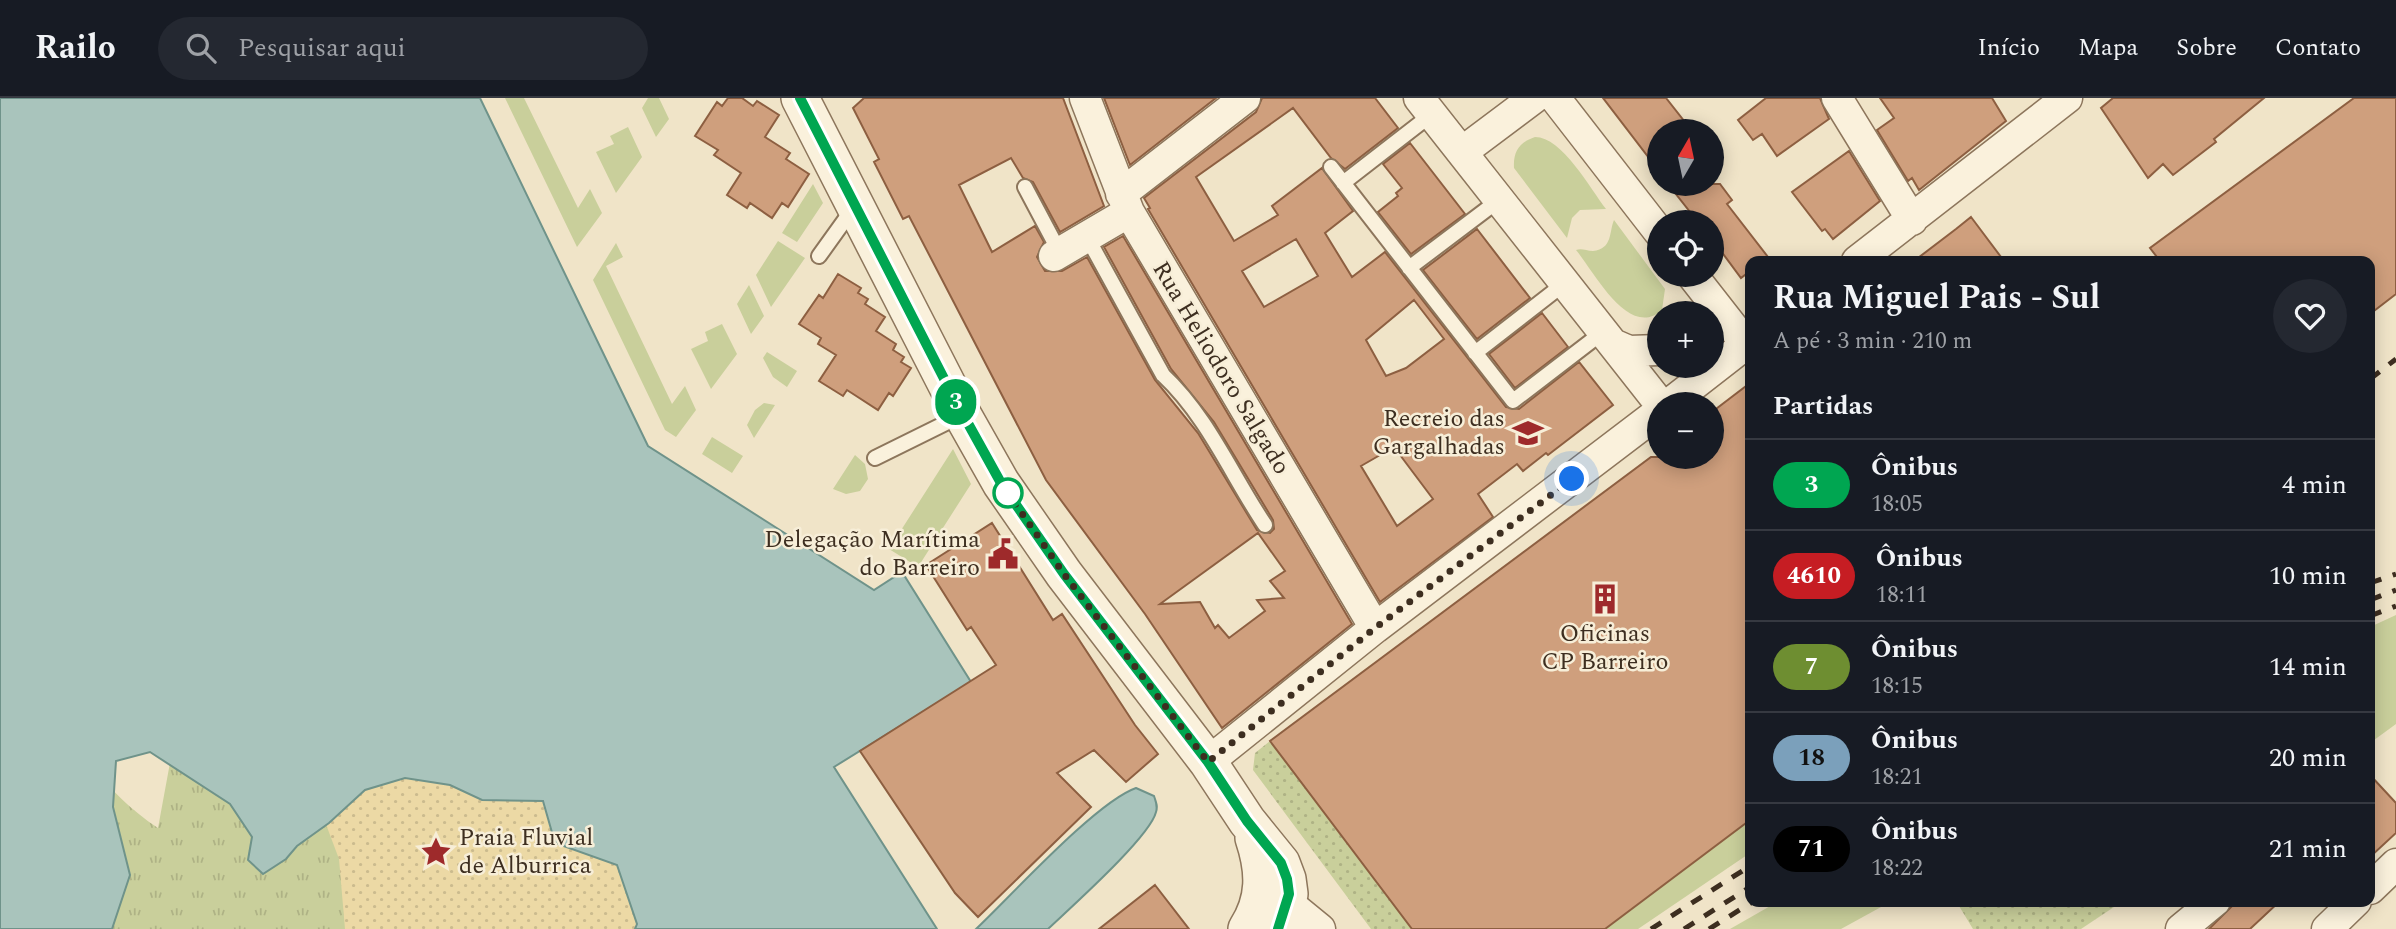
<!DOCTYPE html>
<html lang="pt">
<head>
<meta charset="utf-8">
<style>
  :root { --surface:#171b24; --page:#242831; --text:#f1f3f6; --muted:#9ea1a6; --line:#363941 }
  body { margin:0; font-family:Spectral,serif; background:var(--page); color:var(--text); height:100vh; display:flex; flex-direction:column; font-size:26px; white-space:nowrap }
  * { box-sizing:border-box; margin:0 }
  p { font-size:23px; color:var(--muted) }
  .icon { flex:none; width:38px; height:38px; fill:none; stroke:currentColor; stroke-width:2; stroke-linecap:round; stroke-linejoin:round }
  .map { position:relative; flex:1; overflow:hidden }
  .sheet { position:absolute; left:1745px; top:158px; width:630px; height:651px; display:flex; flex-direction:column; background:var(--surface); border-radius:14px; box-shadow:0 4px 18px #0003 }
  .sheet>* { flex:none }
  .badge { padding:0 14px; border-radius:23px; font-size:24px; line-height:46px }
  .needle { width:46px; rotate:9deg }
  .tools { position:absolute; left:1647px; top:21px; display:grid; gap:14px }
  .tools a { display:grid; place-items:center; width:77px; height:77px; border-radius:50%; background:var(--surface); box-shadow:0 4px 18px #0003; font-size:35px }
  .you { position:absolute; width:35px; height:35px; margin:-18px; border:5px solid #fff; border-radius:50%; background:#1a73e8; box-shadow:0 0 0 10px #1a73e833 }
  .map>.badge { position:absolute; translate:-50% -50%; box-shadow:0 0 0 4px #fff }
  h2 { padding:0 28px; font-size:26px; line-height:63px }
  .round { display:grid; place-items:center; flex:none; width:74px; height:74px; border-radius:37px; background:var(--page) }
  .head { display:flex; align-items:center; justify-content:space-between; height:119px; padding:0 28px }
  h1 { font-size:33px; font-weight:700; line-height:52px }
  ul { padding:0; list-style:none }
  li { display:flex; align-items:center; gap:21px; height:91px; padding:0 28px; border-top:2px solid var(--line) }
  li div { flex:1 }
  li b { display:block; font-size:26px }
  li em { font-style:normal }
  li .badge { min-width:77px; font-weight:700; text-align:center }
  header { display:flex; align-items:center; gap:42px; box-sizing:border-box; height:98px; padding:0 35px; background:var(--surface); border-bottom:2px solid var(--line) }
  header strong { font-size:33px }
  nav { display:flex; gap:38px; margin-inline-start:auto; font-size:24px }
  .search { width:490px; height:63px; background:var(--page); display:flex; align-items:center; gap:18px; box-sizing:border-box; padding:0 24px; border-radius:38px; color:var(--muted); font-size:26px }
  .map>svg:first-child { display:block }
  .grass { fill:#c9cf9b }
  .sand { fill:url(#sand-dots) }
  .park { fill:url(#park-tufts) }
  .garden { fill:url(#garden-dots) }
  .water { fill:#a9c4bc; stroke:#6f938a; stroke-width:2 }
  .building { fill:#cf9f7d; stroke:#8d5f41; stroke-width:2; fill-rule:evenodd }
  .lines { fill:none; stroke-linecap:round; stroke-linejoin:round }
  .service-casing { stroke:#8d765c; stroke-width:18 }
  .minor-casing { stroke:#8d765c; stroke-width:33 }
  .tertiary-casing { stroke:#8d765c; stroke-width:40 }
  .service { stroke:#faf1dc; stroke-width:14 }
  .minor { stroke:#faf1dc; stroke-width:30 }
  .tertiary { stroke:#faf1dc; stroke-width:37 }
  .rail { stroke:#3d2e20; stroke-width:5; stroke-dasharray:12 12; stroke-linecap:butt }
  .line-casing { stroke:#fff; stroke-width:16 }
  .line { stroke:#00a651; stroke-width:10 }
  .walk { stroke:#3d2e20; stroke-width:7; stroke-dasharray:0 12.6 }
  .stop-dot { fill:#fff; stroke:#00a651; stroke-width:3.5 }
  .labels { text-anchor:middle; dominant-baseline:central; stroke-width:5; stroke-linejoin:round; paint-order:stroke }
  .street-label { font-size:24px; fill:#3d2e20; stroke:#f7eed8 }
  .poi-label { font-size:24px; fill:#3d2e20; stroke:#f7eed8; text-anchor:end }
</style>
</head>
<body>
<header>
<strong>Railo</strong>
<div class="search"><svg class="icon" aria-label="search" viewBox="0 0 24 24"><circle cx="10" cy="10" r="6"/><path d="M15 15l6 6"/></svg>Pesquisar aqui</div>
<nav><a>Início</a><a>Mapa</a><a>Sobre</a><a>Contato</a></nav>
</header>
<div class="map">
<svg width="2396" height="831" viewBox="0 0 2396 831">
  <defs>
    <pattern id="sand-dots" width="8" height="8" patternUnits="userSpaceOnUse" patternTransform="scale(1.75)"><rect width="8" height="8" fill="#ecd9a5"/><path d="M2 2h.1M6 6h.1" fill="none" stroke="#cbbb8e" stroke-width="1.8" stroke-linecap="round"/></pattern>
    <pattern id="park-tufts" width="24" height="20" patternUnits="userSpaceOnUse" patternTransform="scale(1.75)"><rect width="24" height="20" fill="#c9cf9b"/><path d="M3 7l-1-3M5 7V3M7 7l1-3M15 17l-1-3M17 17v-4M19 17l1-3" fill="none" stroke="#aeb285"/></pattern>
    <pattern id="garden-dots" width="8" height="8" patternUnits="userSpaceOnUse" patternTransform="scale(1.75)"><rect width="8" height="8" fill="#c9cf9b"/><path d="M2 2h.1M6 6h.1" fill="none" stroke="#aeb285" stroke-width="1.8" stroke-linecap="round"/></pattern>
  </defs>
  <rect width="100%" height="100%" fill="#f0e4c8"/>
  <path class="grass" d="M 505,0 L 524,0 L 578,110 L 590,91 L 602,115 L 577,149 Z
    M 648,0 L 659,0 L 669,21 L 656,39 L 642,10 Z
    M 628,29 L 642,59 L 616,95 L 596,54 L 614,46 L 610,38 Z
    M 1535,39 C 1562,39 1590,90 1606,111 L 1580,112 L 1572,120 L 1567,140 L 1514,70 C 1513,53 1520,44 1535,39 Z
    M 813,86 L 823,105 L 797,144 L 782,135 Z
    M 1614,122 L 1665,191 L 1662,212 C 1629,242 1595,175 1576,152 C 1582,150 1586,153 1593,153 C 1613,151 1609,133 1614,122 Z
    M 778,143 L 805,160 L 771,209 L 756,177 Z
    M 616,145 L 623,159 L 606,168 L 672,306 L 685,288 L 696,312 L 676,339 L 665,332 L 593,182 Z
    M 749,187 L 764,218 L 751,236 L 737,206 Z
    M 722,226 L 737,256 L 711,291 L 691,251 L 708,243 L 705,234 Z
    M 767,254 L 797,273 L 787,289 L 773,279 L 763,260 Z
    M 764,305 L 775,307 L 754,340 L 747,327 L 755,312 Z
    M 712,339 L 743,358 L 732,375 L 702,356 Z
    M 953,351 L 971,386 L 918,469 L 889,451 Z
    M 855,357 L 865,366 L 868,381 L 860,393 L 846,396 L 833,391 Z
    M 2396,517 L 2396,626 L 2370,645 L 2370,529 Z
    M 1750,722 L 1750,755 L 1638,831 L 1605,831 Z
    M 1779,803 L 1892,803 L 1841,831 L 1730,831 Z"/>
  <path class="sand" d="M 405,680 L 450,687 L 482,702 L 543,703 L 555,745 L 617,767 L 637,826 L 635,831 L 242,831 L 297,748 L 329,725 L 365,692 Z"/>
  <path class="park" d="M 0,526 C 45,598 86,683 158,730 L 174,643 L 324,721 L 339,761 L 345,831 L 0,831 Z"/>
  <path class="garden" d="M 1270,643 L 1412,831 L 1371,831 L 1253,672 L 1255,655 Z
    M 1956,803 L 2123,803 L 2081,831 L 1973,831 Z"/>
  <path class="water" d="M 0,0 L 480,0 L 648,348 L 874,492 L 902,474 L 971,584 L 834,669 L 937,831 L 635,831 L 637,826 L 617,767 L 555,745 L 543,703 L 482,702 L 450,687 L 405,680 L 365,692 L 329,725 L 297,748 L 286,761 L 263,776 L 248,762 L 252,739 L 230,706 L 150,654 L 116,663 L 113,709 L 130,777 L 112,831 L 0,831 Z
    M 1136,690 L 1154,698 C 1156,704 1158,708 1156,714 C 1150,739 1070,810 1048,831 L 976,831 C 1011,798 1096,704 1136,690 Z"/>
  <path class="building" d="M 728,0 L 742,0 L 753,8 L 757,3 L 779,17 L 765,39 L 790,55 L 786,61 L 809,76 L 788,109 L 782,105 L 772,120 L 750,105 L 747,110 L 727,97 L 741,75 L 714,57 L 718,52 L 695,38 L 717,4 L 722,8 Z
    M 864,0 L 1063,0 L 1104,108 L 1060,134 L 1033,84 L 1023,80 L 1011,60 L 959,87 L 992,154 L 1035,128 L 1044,144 L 1037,159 L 1045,173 L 1062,173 L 1087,159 L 1155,282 L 1198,335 L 1257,432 L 1270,435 L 1274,431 L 1273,422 L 1214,324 L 1171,271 L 1104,149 L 1123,138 L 1352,526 L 1222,630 L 1145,516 L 1046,382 L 909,118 L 903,121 L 874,64 L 879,61 L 853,10 ZM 1258,435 L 1285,473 L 1270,483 L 1284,500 L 1257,502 L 1265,513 L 1229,540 L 1218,527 L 1215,530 L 1200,504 L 1160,506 Z
    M 1104,0 L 1216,0 L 1130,67 Z
    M 1262,0 L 1375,0 L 1398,30 L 1345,71 L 1331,60 L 1293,10 L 1196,79 L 1234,143 L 1278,117 L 1272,108 L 1322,70 L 1353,113 L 1325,135 L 1352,179 L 1385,154 L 1506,309 L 1519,311 L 1579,264 L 1613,307 L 1548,357 L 1546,355 L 1523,373 L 1517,366 L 1478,396 L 1493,419 L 1380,504 L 1148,111 L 1150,110 L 1144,100 L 1256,14 ZM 1296,141 L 1318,178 L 1264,209 L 1242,173 ZM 1414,202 L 1444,241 L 1406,270 L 1386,278 L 1366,242 ZM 1394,349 L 1433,401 L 1397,428 L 1361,368 Z
    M 1603,0 L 1666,0 L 1692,33 L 1659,33 L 1659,73 Z
    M 1766,0 L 1820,0 L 1829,21 L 1777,58 L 1762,36 L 1753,42 L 1738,22 Z
    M 1880,0 L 1992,0 L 2006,23 L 1919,92 L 1912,80 L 1908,83 L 1877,32 L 1894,20 Z
    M 2113,0 L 2264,0 L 2214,41 L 2216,44 L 2173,77 L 2163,66 L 2148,80 L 2101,10 Z
    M 2354,0 L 2396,0 L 2396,196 L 2370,216 L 2370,163 L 2160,163 L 2150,150 Z
    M 1410,45 L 1465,116 L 1411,156 L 1378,114 L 1398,98 L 1396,95 L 1402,90 L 1383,66 Z
    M 1849,53 L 1880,103 L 1833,141 L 1825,131 L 1822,133 L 1792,94 Z
    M 1668,86 L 1720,86 L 1732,102 L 1727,106 L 1768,159 L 1763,163 L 1750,163 L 1750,173 L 1741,180 L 1712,141 L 1712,124 L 1698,124 Z
    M 1971,119 L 2004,163 L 1914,163 L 1956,131 Z
    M 1477,131 L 1530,200 L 1477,241 L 1423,172 Z
    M 838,176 L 861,190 L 858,195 L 868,201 L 865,206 L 885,219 L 876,233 L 896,246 L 893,252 L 904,259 L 901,264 L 911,270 L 893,298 L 889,295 L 878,312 L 847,292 L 843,298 L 819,283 L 836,257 L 818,246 L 821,240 L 799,226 L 819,197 L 823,200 Z
    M 1542,215 L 1568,249 L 1515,290 L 1489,256 Z
    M 1750,285 L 1750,722 L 1605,831 L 1412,831 L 1270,643 L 1651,359 L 1712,359 L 1712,314 Z
    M 992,425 L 1053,522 L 1062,516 L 1135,627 L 1158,656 L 1126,684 L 1094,652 L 1057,675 L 1091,709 L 978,819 L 955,795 L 860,653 L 996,567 L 971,529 L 967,532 L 926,467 Z
    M 2370,677 L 2396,705 L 2396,735 L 2370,759 Z
    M 1155,787 L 1189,831 L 1099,831 Z
    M 2237,803 L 2280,803 L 2250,831 L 2209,831 Z"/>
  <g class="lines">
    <g class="service-casing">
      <path id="service" d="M 1331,69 L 1513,303 L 1603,234
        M 1343,85 L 1432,16
        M 1025,89 L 1060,155
        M 1087,139 L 1163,277 C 1208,319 1232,378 1265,427
        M 819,158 L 847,119 L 857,114
        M 1409,170 L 1499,102
        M 1475,255 L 1565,185
        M 875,360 L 962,317"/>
    </g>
    <g class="minor-casing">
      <path id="minor" d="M 1085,0 L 1129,114 L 1375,530
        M 1419,0 L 1660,306
        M 1555,0 L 1659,134
        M 1837,0 L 1912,122
        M 1462,54 L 1534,0
        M 1121,96 L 1245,0
        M 1054,158 L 1129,114
        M 1857,163 L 2067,0
        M 1692,177 L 1746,246
        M 1613,246 L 1629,253 L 1659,252
        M 1669,306 L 1750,243
        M 1208,664 L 1375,530 L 1659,314
        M 2370,791 L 2396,766
        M 1266,795 L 1287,804 L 1320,831
        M 2181,831 L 2215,803
        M 2327,831 L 2356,803"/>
    </g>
    <g class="tertiary-casing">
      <path id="tertiary" d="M 800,0 L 962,316 L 1001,385 L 1064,476 L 1208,664 L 1247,723 L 1281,765 L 1287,781 L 1289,796 L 1278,831
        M 1247,831 C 1266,801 1265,773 1254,740"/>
    </g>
    <use href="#service" class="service"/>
    <use href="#minor" class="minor"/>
    <use href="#tertiary" class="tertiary"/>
    <path class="rail" d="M 2370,281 L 2396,261
      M 2370,485 L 2396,476
      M 2370,502 L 2396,492
      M 2370,518 L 2396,508
      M 1651,831 L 1750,768
      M 1684,831 L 1750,789
      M 1709,831 L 1754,803"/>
  </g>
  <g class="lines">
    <g class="line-casing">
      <path id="line" d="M 800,0 L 955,302 L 1001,385 L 1064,476 L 1208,664 L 1247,723 L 1281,765 L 1287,781 L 1289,796 L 1278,831"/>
    </g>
    <use href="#line" class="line"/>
    <path class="walk" d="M 1008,395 L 1001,385 L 1064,476 L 1208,664 L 1375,530 L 1572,381"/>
  </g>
  <defs>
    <g id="school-bare" transform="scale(2.415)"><path d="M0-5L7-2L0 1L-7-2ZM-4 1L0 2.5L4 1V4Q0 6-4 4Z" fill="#9e2a2b" stroke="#f7eed8" stroke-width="2.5" paint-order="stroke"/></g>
    <g id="civic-bare" transform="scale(2.415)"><path d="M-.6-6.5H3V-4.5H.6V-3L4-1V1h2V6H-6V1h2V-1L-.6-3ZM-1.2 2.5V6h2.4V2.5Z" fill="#9e2a2b" stroke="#f7eed8" stroke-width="2.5" paint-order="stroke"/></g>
    <g id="building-bare" transform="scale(2.415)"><path d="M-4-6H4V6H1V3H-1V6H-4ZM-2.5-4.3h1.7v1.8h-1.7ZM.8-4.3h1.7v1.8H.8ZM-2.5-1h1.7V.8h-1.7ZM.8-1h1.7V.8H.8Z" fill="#9e2a2b" stroke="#f7eed8" stroke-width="2.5" paint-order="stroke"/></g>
    <g id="sight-bare" transform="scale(2.415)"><path d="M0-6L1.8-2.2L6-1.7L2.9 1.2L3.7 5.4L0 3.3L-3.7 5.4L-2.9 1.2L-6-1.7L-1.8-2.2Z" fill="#9e2a2b" stroke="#f7eed8" stroke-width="2.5" paint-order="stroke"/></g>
  </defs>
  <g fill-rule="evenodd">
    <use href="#school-bare" x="1528" y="335"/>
    <use href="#civic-bare" x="1003" y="456"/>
    <use href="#building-bare" x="1605" y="501"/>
    <use href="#sight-bare" x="436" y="754"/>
  </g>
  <circle class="stop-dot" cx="1008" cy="395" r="14"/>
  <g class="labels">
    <g class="street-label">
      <text transform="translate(1221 270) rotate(59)">Rua Heliodoro Salgado</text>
    </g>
    <g class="poi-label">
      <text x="1505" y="321">Recreio das<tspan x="1505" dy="28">Gargalhadas</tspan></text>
      <text x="980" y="442">Delegação Marítima<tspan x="980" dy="28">do Barreiro</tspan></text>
      <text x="1605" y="536" text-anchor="middle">Oficinas<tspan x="1605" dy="28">CP Barreiro</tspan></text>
      <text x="459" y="740" text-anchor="start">Praia Fluvial<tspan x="459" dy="28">de Alburrica</tspan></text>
    </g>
  </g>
</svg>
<div class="tools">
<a><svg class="needle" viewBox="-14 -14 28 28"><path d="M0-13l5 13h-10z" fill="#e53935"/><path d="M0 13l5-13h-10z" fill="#9ea1a6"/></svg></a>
<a><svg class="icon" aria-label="locate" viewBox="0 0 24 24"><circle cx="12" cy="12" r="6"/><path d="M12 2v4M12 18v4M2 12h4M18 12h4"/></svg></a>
<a>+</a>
<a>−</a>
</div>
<div class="you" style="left:1572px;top:381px"></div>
<b class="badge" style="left:956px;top:304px;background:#00a651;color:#fff">3</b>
<section class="sheet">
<div class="head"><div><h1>Rua Miguel Pais - Sul</h1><p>A pé · 3 min · 210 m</p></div><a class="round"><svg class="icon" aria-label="heart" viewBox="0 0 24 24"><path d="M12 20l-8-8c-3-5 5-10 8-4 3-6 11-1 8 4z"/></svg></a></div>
<h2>Partidas</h2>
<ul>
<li><span class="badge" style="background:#00a651;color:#fff">3</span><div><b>Ônibus</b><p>18:05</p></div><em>4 min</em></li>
<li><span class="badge" style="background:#c61d23;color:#fff">4610</span><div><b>Ônibus</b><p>18:11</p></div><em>10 min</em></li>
<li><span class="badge" style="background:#6e8e31;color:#fff">7</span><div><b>Ônibus</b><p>18:15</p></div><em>14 min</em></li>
<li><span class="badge" style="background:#7ba0bb;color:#111">18</span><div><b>Ônibus</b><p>18:21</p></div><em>20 min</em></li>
<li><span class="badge" style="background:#000;color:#fff">71</span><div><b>Ônibus</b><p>18:22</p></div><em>21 min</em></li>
</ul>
</section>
</div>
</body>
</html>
